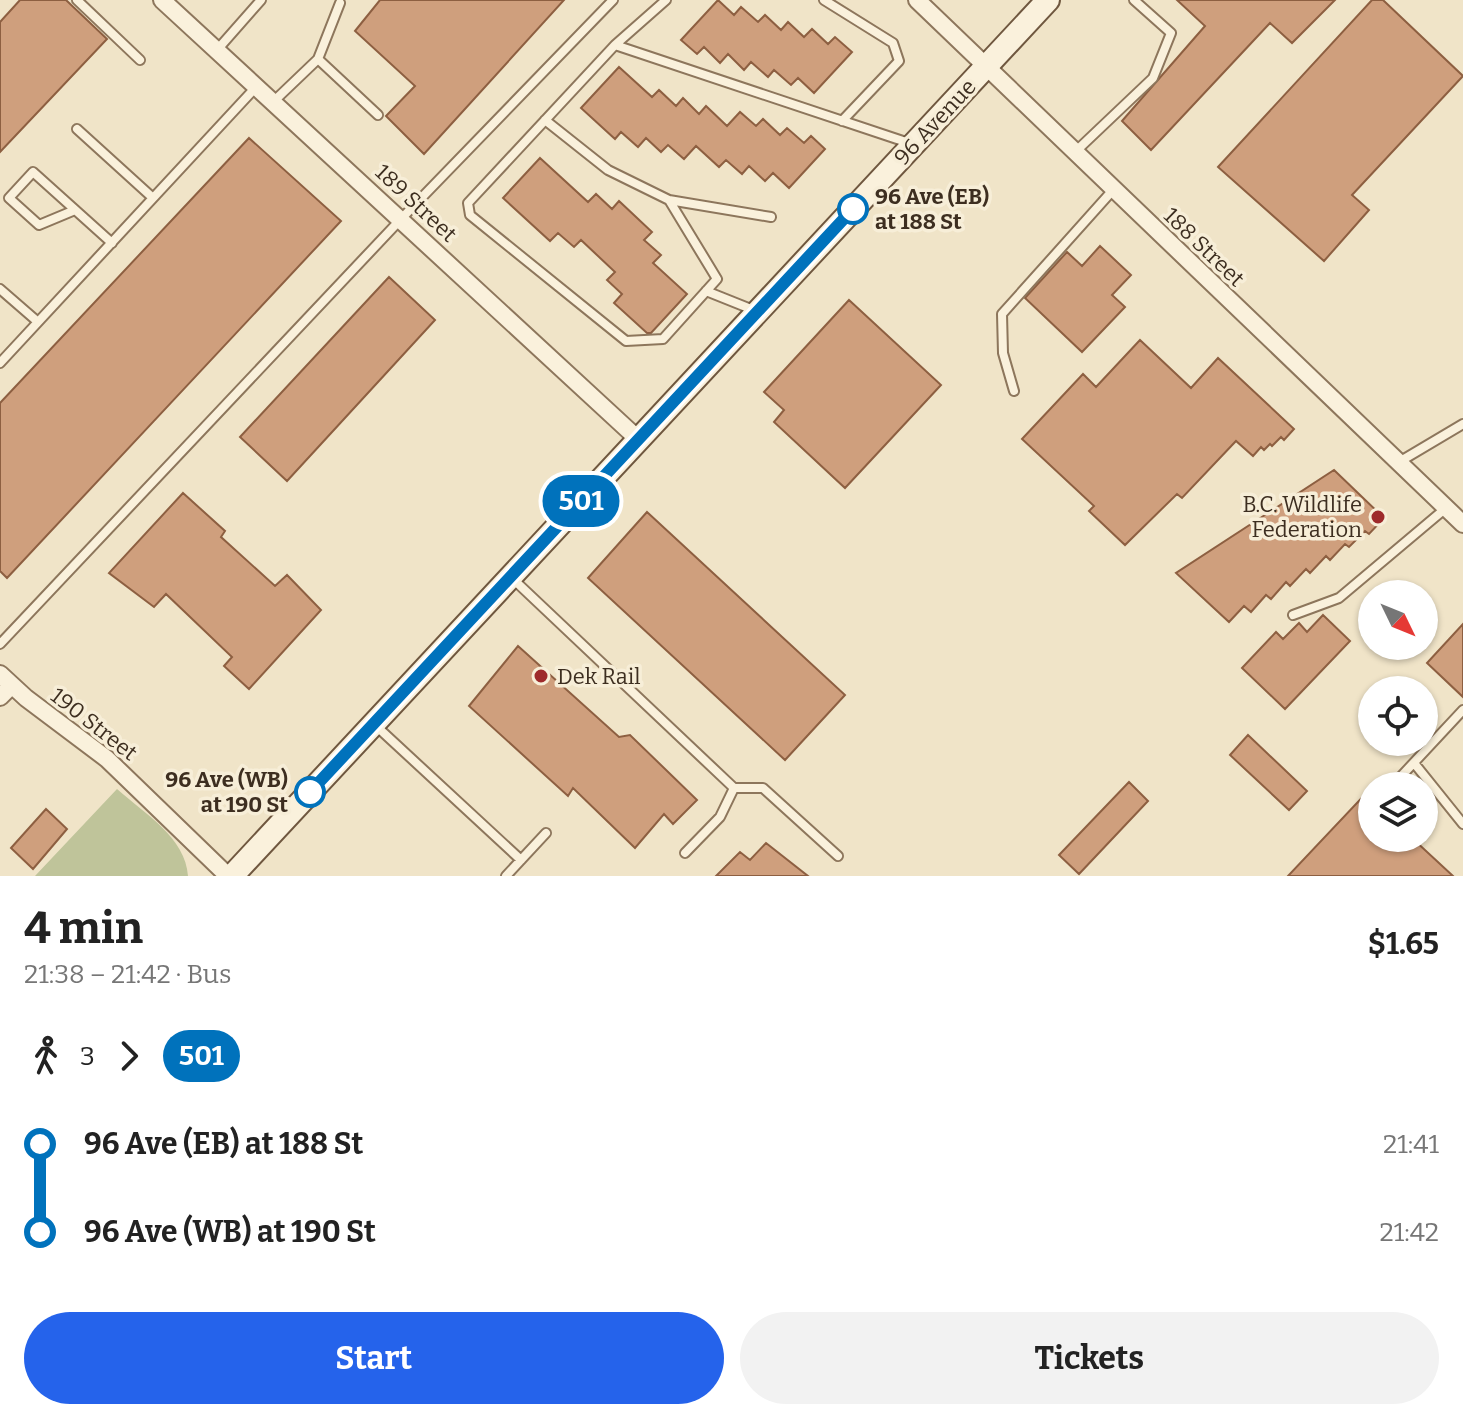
<!DOCTYPE html>
<html lang="en">
<head>
<meta charset="utf-8">
<style>
  :root { --surface:#fff; --page:#f2f2f2; --text:#222; --muted:#767676; --accent:#2563eb }
  body { margin:0; font-family:Bitter,serif; background:var(--page); color:var(--text); height:100vh; display:flex; flex-direction:column; font-size:30px; white-space:nowrap }
  * { box-sizing:border-box; margin:0 }
  p { font-size:26px; color:var(--muted) }
  .icon { flex:none; width:44px; height:44px; fill:none; stroke:currentColor; stroke-width:2; stroke-linecap:round; stroke-linejoin:round }
  .map { position:relative; height:876px; overflow:hidden }
  .details { display:flex; flex-direction:column; background:var(--surface); flex:1 }
  .details>* { flex:none }
  .badge { padding:0 16px; border-radius:26px; font-size:28px; line-height:52px }
  .needle { width:52px; rotate:133deg }
  .fabs { position:absolute; left:1358px; top:580px; display:grid; gap:16px }
  .fabs a { display:grid; place-items:center; width:80px; height:80px; border-radius:50%; background:var(--surface); box-shadow:0 2px 6px #0004; font-size:40px }
  .map>.badge { position:absolute; translate:-50% -50%; box-shadow:0 0 0 4px #fff }
  .legs { display:flex; align-items:center; gap:12px; height:88px; padding:0 24px; font-size:26px }
  .legs p { margin-inline-start:auto }
  .summary { display:flex; align-items:center; justify-content:space-between; height:136px; padding:0 24px }
  h1 { font-size:44px; font-weight:700; line-height:60px }
  .action { display:flex; gap:16px; margin-top:auto; padding:16px 24px }
  .action a { flex:1; height:92px; border-radius:48px; background:var(--accent); color:#fff; font-size:32px; font-weight:700; line-height:92px; text-align:center }
  .action a+a { background:var(--page); color:var(--text) }
  ul { padding:0 24px; list-style:none }
  li { display:flex; align-items:center; gap:28px; height:88px; font-size:30px }
  li i { display:grid; place-items:center; width:12px; height:100%; margin:0 10px; background:currentColor }
  li i::after { content:''; width:20px; height:20px; margin:-10px; border:6px solid; border-radius:50%; background:var(--surface) }
  li p { margin-inline-start:auto }
  li:first-child i { background:linear-gradient(#0000 50%,currentColor 0) }
  li:last-child i { background:linear-gradient(currentColor 50%,#0000 0) }
  .map>svg:first-child { display:block }
  .cemetery { fill:#bfc49a }
  .building { fill:#cf9f7d; stroke:#8d5f41; stroke-width:2 }
  .lines { fill:none; stroke-linecap:round; stroke-linejoin:round }
  .lane-casing { stroke:#8d765c; stroke-width:12 }
  .street-casing { stroke:#8d765c; stroke-width:20 }
  .secondary-casing { stroke:#6f573f; stroke-width:26 }
  .lane { stroke:#faf1dc; stroke-width:8 }
  .street { stroke:#faf1dc; stroke-width:16 }
  .secondary { stroke:#faf1dc; stroke-width:22 }
  .line-1-casing { stroke:#fff; stroke-width:18 }
  .line-1 { stroke:#0072bc; stroke-width:12 }
  .stop-1-dot { fill:#fff; stroke:#0072bc; stroke-width:4 }
  .poi-dot { fill:#9e2a2b; stroke:#f7eed8; stroke-width:3 }
  .labels { text-anchor:middle; dominant-baseline:central; stroke-width:7; stroke-linejoin:round; paint-order:stroke }
  .street-label { font-size:22px; fill:#3d2e20; stroke:#f7eed8 }
  .stop-label { font-size:22px; font-weight:bold; fill:#3d2e20; stroke:#f7eed8; text-anchor:start }
  .poi-label { font-size:22px; fill:#3d2e20; stroke:#f7eed8; text-anchor:end }
</style>
</head>
<body>
<div class="map">
<svg width="1463" height="876" viewBox="0 0 1463 876">
  <rect width="100%" height="100%" fill="#f0e4c8"/>
  <path class="cemetery" d="M 117,789 C 144,813 186,838 188,876 L 35,876 Z"/>
  <path class="building" d="M 20,0 L 66,0 L 107,39 L 0,152 L 0,22 Z
    M 380,0 L 564,0 L 424,154 L 386,116 L 415,86 L 355,31 Z
    M 718,0 L 734,15 L 741,7 L 758,22 L 765,15 L 781,30 L 788,22 L 804,37 L 812,29 L 828,44 L 835,37 L 852,52 L 814,93 L 798,78 L 791,85 L 774,70 L 768,77 L 751,62 L 744,70 L 728,54 L 720,63 L 704,47 L 697,54 L 681,40 Z
    M 1177,0 L 1335,0 L 1292,43 L 1270,23 L 1151,150 L 1122,121 L 1205,26 Z
    M 1372,0 L 1383,0 L 1463,76 L 1352,195 L 1369,210 L 1324,261 L 1218,167 Z
    M 619,67 L 652,97 L 659,90 L 676,106 L 683,98 L 699,114 L 706,106 L 727,126 L 740,112 L 756,126 L 763,119 L 780,135 L 787,128 L 804,143 L 811,136 L 825,149 L 789,188 L 773,173 L 765,181 L 749,166 L 742,174 L 726,160 L 719,167 L 696,146 L 684,159 L 668,145 L 661,152 L 646,138 L 638,147 L 621,132 L 615,139 L 581,108 Z
    M 249,138 L 341,221 L 7,578 L 0,571 L 0,403 Z
    M 540,158 L 588,202 L 596,194 L 612,209 L 619,201 L 652,232 L 644,240 L 661,255 L 653,263 L 687,294 L 651,333 L 647,333 L 614,303 L 622,294 L 607,280 L 615,272 L 581,240 L 574,247 L 558,233 L 550,241 L 503,198 Z
    M 1100,246 L 1131,275 L 1112,295 L 1125,307 L 1082,352 L 1025,298 L 1067,252 L 1082,266 Z
    M 389,277 L 435,320 L 287,481 L 240,437 Z
    M 849,300 L 941,385 L 845,488 L 774,422 L 784,410 L 764,392 Z
    M 1140,340 L 1191,388 L 1218,358 L 1294,429 L 1284,440 L 1281,437 L 1272,446 L 1270,444 L 1264,450 L 1261,447 L 1253,456 L 1236,441 L 1182,498 L 1177,494 L 1125,545 L 1089,511 L 1094,506 L 1022,439 L 1083,374 L 1096,387 Z
    M 1334,470 L 1384,518 L 1369,534 L 1365,531 L 1349,547 L 1345,544 L 1330,560 L 1326,556 L 1310,573 L 1306,569 L 1290,586 L 1286,582 L 1271,599 L 1266,595 L 1251,612 L 1244,606 L 1229,622 L 1176,573 Z
    M 183,493 L 225,531 L 221,537 L 275,586 L 287,575 L 321,610 L 249,689 L 224,666 L 232,657 L 166,594 L 154,607 L 109,573 Z
    M 647,512 L 845,695 L 785,760 L 588,578 Z
    M 1323,615 L 1350,641 L 1285,709 L 1242,668 L 1276,632 L 1283,639 L 1299,623 L 1307,632 Z
    M 1463,624 L 1463,697 L 1427,663 Z
    M 518,646 L 619,737 L 630,735 L 697,800 L 673,824 L 664,814 L 635,848 L 573,788 L 568,796 L 469,706 Z
    M 1248,735 L 1307,791 L 1289,810 L 1230,755 Z
    M 1129,782 L 1148,801 L 1079,874 L 1059,855 Z
    M 1372,787 L 1372,838 L 1412,838 L 1453,876 L 1288,876 Z
    M 46,809 L 67,829 L 33,869 L 11,848 Z
    M 766,843 L 808,876 L 716,876 L 740,852 L 750,860 Z"/>
  <g class="lines">
    <g class="lane-casing">
      <path id="lane" d="M 77,0 L 140,60
        M 824,0 L 893,43 L 899,61 L 842,121
        M 615,45 L 666,0
        M 217,50 L 261,0
        M 318,59 L 378,115
        M 273,102 L 318,59 L 340,3
        M 545,120 L 608,170 L 669,200 L 717,279 L 663,339 L 626,341 L 470,215 L 468,203 L 615,45 L 909,143
        M 77,129 L 153,198
        M 1074,153 L 1153,78 L 1171,33 L 1134,0
        M 669,200 L 771,217
        M 75,210 L 39,225 L 9,198 L 33,172 L 112,243
        M 0,289 L 38,322
        M 706,291 L 756,311
        M 0,363 L 256,87
        M 1014,391 L 1003,353 L 1002,314 L 1113,190
        M 1399,462 L 1463,424
        M 513,579 L 734,788 L 763,788 L 838,856
        M 1293,615 L 1339,598 L 1446,508
        M 0,644 L 401,219 L 613,0
        M 374,724 L 521,860
        M 1414,763 L 1463,824
        M 1393,785 L 1463,710
        M 685,853 L 720,817 L 734,788
        M 506,876 L 546,833"/>
    </g>
    <g class="street-casing">
      <path id="street" d="M 162,0 L 639,440
        M 917,0 L 1463,524
        M 0,674 L 26,698 L 107,759 L 228,876
        M 0,697 L 12,685"/>
    </g>
    <g class="secondary-casing">
      <path id="secondary" d="M 232,876 L 1048,0"/>
    </g>
    <use href="#lane" class="lane"/>
    <use href="#street" class="street"/>
    <use href="#secondary" class="secondary"/>
  </g>
  <g class="lines">
    <g class="line-1-casing">
      <path id="line-1" d="M 310,792 L 853,209"/>
    </g>
    <use href="#line-1" class="line-1"/>
  </g>
  <g class="stop-1-dot">
    <circle cx="853" cy="209" r="14"/>
    <circle cx="310" cy="792" r="14"/>
  </g>
  <g class="poi-dot">
    <circle cx="1378" cy="517" r="8"/>
    <circle cx="541" cy="676" r="8"/>
  </g>
  <g class="labels">
    <g class="street-label">
      <text transform="translate(935 122) rotate(-47)">96 Avenue</text>
      <text transform="translate(416 203) rotate(43)">189 Street</text>
      <text transform="translate(1204 247) rotate(44)">188 Street</text>
      <text transform="translate(94 724) rotate(38)">190 Street</text>
    </g>
    <g class="stop-label">
      <text x="875" y="196">96 Ave (EB)<tspan x="875" dy="25">at 188 St</tspan></text>
      <text x="288" y="779" text-anchor="end">96 Ave (WB)<tspan x="288" dy="25">at 190 St</tspan></text>
    </g>
    <g class="poi-label">
      <text x="1362" y="504">B.C. Wildlife<tspan x="1362" dy="25">Federation</tspan></text>
      <text x="557" y="676" text-anchor="start">Dek Rail</text>
    </g>
  </g>
</svg>
<div class="fabs">
<a><svg class="needle" viewBox="-14 -14 28 28"><path d="M0-13l5 13h-10z" fill="#e53935"/><path d="M0 13l5-13h-10z" fill="#767676"/></svg></a>
<a><svg class="icon" aria-label="locate" viewBox="0 0 24 24"><circle cx="12" cy="12" r="6"/><path d="M12 2v4M12 18v4M2 12h4M18 12h4"/></svg></a>
<a><svg class="icon" aria-label="layers" viewBox="0 0 24 24"><path d="M12 4l9 5-9 5-9-5zM3 14l9 5 9-5"/></svg></a>
</div>
<b class="badge" style="left:581px;top:501px;background:#0072bc;color:#fff">501</b>
</div>
<section class="details">
<div class="summary"><div><h1>4 min</h1><p>21:38 – 21:42 · Bus</p></div><b>$1.65</b></div>
<div class="legs"><svg class="icon" aria-label="walk" viewBox="0 0 24 24"><circle cx="13" cy="4" r="2"/><path d="M13 8l-2 6 4 7M11 14l-3 7M7 12l3-4h3l4 4"/></svg>3<svg class="icon" aria-label="forward" viewBox="0 0 24 24"><path d="M9 5l7 7-7 7"/></svg><b class="badge" style="background:#0072bc;color:#fff">501</b></div>
<ul>
<li><i style="color:#0072bc"></i><b>96 Ave (EB) at 188 St</b><p>21:41</p></li>
<li><i style="color:#0072bc"></i><b>96 Ave (WB) at 190 St</b><p>21:42</p></li>
</ul>
<div class="action"><a>Start</a><a>Tickets</a></div>
</section>
</body>
</html>
